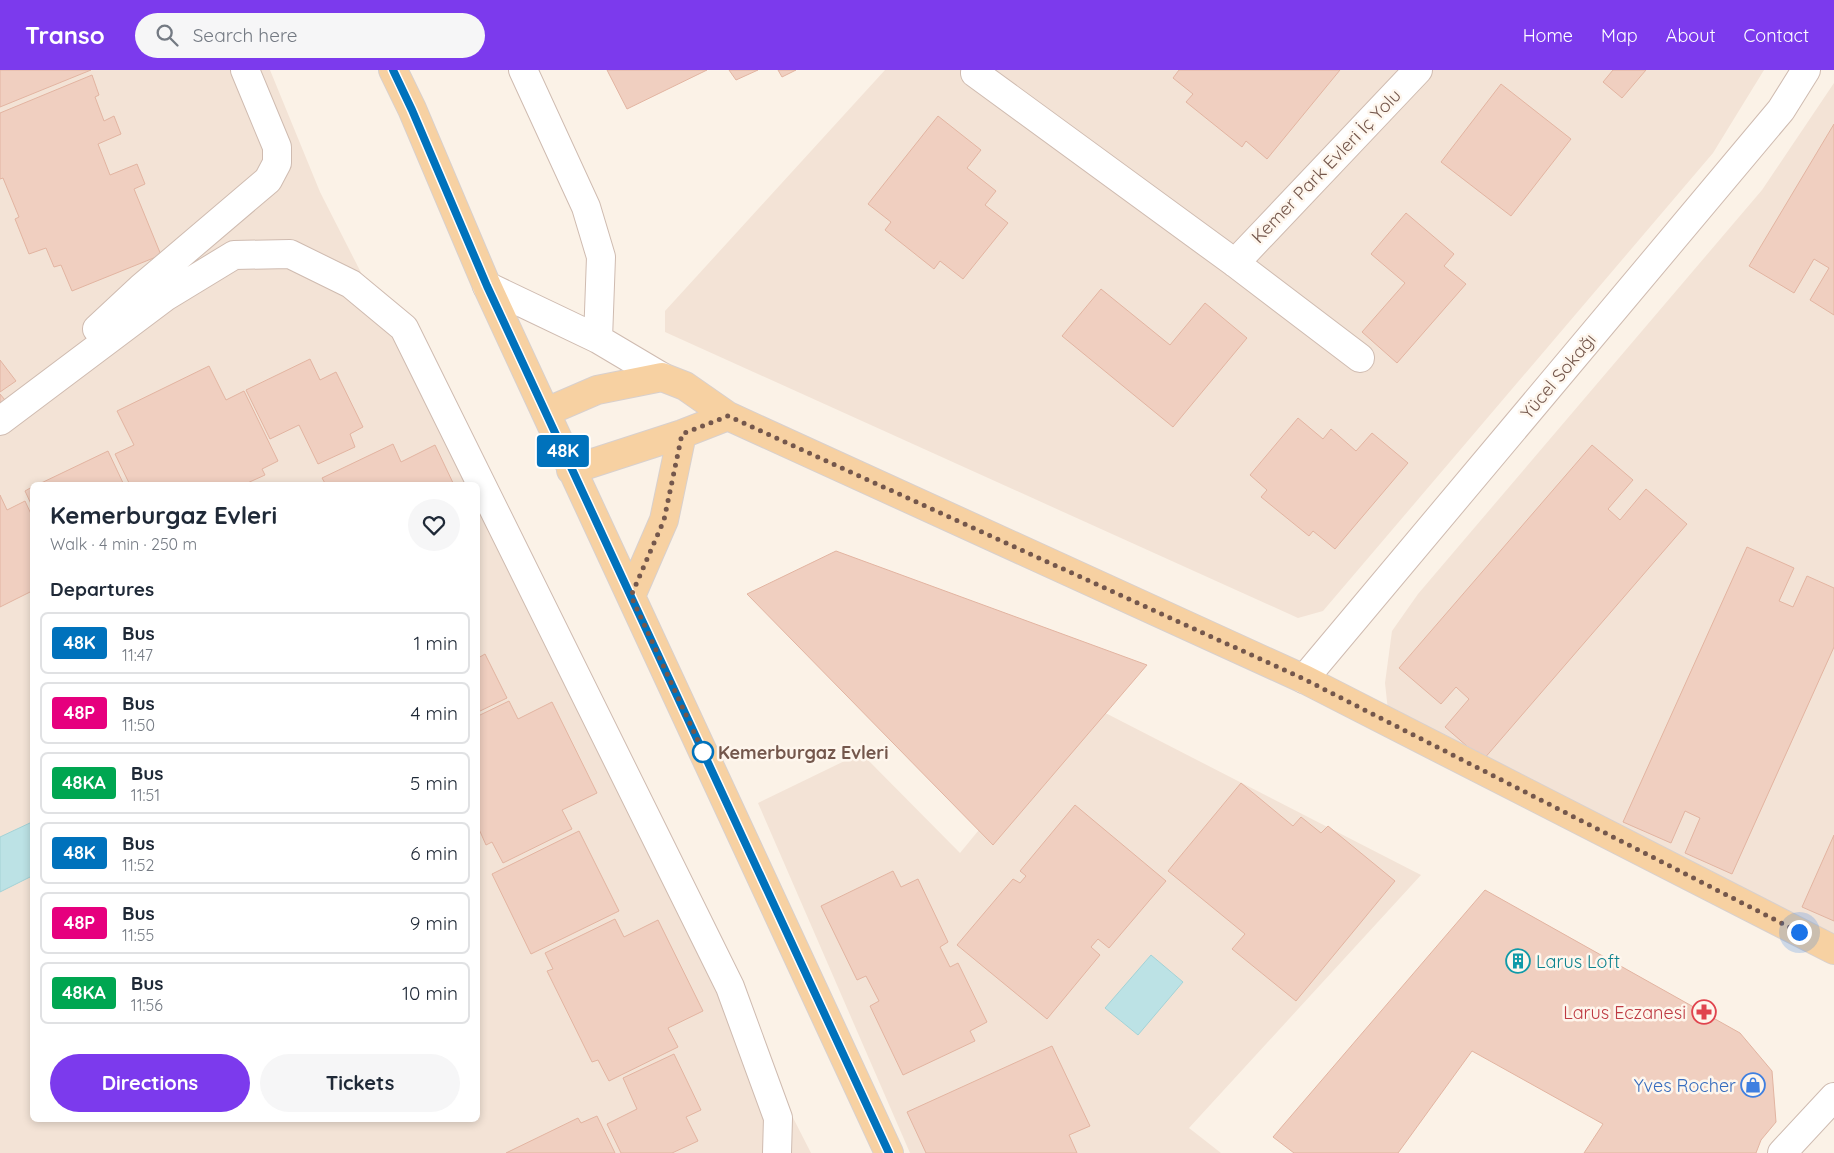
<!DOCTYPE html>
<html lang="en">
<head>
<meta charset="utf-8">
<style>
  :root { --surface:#fff; --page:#f6f6f7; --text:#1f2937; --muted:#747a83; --line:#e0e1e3; --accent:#7c3aed }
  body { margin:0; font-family:Quicksand,sans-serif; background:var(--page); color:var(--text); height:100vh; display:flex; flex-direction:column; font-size:19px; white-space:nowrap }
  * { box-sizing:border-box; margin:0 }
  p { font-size:16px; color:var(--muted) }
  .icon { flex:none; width:28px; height:28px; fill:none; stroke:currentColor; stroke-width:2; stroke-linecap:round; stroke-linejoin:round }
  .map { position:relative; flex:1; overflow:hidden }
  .sheet { position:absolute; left:30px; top:412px; width:450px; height:640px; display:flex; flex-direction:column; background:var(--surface); border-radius:8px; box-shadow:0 2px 8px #0003 }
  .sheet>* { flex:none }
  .badge { padding:0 10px; border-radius:4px; font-size:18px; line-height:32px }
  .you { position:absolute; width:25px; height:25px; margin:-12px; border:4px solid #fff; border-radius:50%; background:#1a73e8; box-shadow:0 0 0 8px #1a73e833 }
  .map>.badge { position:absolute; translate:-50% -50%; box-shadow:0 0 0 2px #fff }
  h2 { padding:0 20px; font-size:19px; line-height:45px }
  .round { display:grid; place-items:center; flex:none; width:52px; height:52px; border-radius:26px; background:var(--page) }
  .summary { display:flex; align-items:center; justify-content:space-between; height:85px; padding:0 20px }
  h1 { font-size:24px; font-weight:800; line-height:38px }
  .cta { display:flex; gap:10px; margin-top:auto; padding:10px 20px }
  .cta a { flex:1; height:58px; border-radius:30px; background:var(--accent); color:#fff; font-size:20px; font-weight:800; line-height:58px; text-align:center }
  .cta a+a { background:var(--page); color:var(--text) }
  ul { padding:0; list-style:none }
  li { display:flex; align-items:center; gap:15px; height:62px; margin:0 10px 8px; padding:0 10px; border:2px solid var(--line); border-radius:8px }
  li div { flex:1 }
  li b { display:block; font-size:19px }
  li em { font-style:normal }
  li .badge { min-width:55px; font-weight:700; text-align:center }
  header { display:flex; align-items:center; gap:30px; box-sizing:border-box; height:70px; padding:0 25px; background:var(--accent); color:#fff }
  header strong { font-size:24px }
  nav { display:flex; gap:28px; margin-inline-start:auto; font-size:18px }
  .search { width:350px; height:45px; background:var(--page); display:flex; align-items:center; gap:12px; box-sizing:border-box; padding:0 18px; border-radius:28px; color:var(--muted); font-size:19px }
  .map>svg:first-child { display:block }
  .residential { fill:#f3e3d6 }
  .water { fill:#bce2e5; stroke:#a3d2d6 }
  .building { fill:#f0cfc0; stroke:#e2b4a1 }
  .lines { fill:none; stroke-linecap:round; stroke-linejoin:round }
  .minor-casing { stroke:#cfbbb0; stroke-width:30 }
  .major-casing { stroke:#d8d0cd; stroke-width:30 }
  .minor { stroke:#fff; stroke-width:28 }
  .major { stroke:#f7d1a2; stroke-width:28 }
  .line-casing { stroke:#fff; stroke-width:11 }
  .line { stroke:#0072bc; stroke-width:8 }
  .walk { stroke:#74574c; stroke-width:5; stroke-dasharray:0 9 }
  .stop-dot { fill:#fff; stroke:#0072bc; stroke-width:2.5 }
  .labels { text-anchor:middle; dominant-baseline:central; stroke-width:5; stroke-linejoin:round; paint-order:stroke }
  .street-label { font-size:18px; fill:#74574c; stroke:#fef6ed }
  .stop-label { font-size:18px; font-weight:bold; fill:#74574c; stroke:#fef6ed; text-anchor:start }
  .culture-label { font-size:18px; fill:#0d838f; stroke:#fef6ed; text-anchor:start }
  .health-label { font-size:18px; fill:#be3a42; stroke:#fef6ed; text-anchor:end }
  .shop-label { font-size:18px; fill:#366cbe; stroke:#fef6ed; text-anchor:end }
</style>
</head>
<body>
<header>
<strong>Transo</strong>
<div class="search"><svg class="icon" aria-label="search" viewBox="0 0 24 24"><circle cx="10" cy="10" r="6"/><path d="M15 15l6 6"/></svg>Search here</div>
<nav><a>Home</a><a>Map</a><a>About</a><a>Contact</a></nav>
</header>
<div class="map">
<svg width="1834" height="1083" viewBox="0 0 1834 1083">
  <rect width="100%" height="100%" fill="#fbf2e7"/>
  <path class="residential" d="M 0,0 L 270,0 L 320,122 L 469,415 L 32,415 L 32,1050 L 478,1050 L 478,431 L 811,1083 L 0,1083 Z
    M 885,0 L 1764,0 L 1713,83 L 1323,541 L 1298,548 L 665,262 L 665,241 Z
    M 1834,13 L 1834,871 L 1390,659 L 1385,613 L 1392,561 L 1418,524 L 1762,120 Z
    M 1084,632 L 1421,805 L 1189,1058 L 1221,1083 L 910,1083 L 758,733 L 861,683 L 960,783 Z"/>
  <path class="water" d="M 32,752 L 32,806 L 0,822 L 0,767 Z
    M 1151,885 L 1183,912 L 1138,965 L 1105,938 Z"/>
  <path class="building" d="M 0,0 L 91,0 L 0,37 Z
    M 607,0 L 707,0 L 627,39 Z
    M 729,0 L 758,0 L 736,10 Z
    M 778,0 L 796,0 L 782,7 Z
    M 1179,0 L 1340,0 L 1267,89 L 1246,71 L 1242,77 L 1186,32 L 1193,24 L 1173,8 Z
    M 1613,0 L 1646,0 L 1622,28 L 1603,12 Z
    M 92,5 L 99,25 L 95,27 L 104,51 L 114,46 L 121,64 L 98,74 L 110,105 L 137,94 L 145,114 L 134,119 L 161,185 L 72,221 L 61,195 L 54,197 L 46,178 L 29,184 L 15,149 L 19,147 L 3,108 L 0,109 L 0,43 Z
    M 1501,14 L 1571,69 L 1511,146 L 1441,92 Z
    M 938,46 L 981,80 L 967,98 L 996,121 L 985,135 L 1008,153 L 963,209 L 940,191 L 934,199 L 885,160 L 891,152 L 868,134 Z
    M 1834,54 L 1834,245 L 1810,230 L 1829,198 L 1814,189 L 1794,223 L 1749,196 Z
    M 1406,143 L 1454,184 L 1444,196 L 1466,214 L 1397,293 L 1362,262 L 1405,213 L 1371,184 Z
    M 1101,219 L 1170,275 L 1205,233 L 1247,268 L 1173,357 L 1062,266 Z
    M 310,289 L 320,310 L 336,302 L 363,357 L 350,364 L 355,377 L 318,394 L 299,355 L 270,369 L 246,320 Z
    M 0,290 L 16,311 L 0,322 Z
    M 209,296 L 226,330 L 244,321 L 278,391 L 262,399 L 265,405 L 243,415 L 130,415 L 115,384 L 134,375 L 117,341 Z
    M 0,324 L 5,330 L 0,334 Z
    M 1298,348 L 1323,369 L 1331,359 L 1356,381 L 1372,363 L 1408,393 L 1335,479 L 1313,461 L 1309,466 L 1261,427 L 1267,420 L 1250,405 Z
    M 393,374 L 401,392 L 435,375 L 454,415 L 326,415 L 322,408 Z
    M 1592,375 L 1633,410 L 1608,439 L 1620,450 L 1646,419 L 1687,454 L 1483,690 L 1445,657 L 1469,629 L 1456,617 L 1441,634 L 1399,598 Z
    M 108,381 L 124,415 L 37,415 Z
    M 32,417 L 32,436 L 25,421 Z
    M 0,425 L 7,440 L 25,431 L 32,446 L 32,521 L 0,537 Z
    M 1747,477 L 1794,498 L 1779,531 L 1793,537 L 1807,506 L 1834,518 L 1834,577 L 1732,804 L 1685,783 L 1700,748 L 1685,741 L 1671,773 L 1623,752 Z
    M 836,481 L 1147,595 L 993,775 L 747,524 Z
    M 485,584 L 507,628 L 478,642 L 478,588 Z
    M 509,631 L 518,649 L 552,632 L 597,723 L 562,740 L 572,759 L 503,793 L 492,772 L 486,775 L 478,757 L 478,646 Z
    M 1241,713 L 1293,756 L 1301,747 L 1321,763 L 1328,756 L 1395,811 L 1296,931 L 1232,879 L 1245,864 L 1168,801 Z
    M 1075,735 L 1166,811 L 1109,878 L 1098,869 L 1091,877 L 1100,885 L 1047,949 L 957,875 L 1013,809 L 1020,813 L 1026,806 L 1020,801 Z
    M 579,761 L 619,841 L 531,884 L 492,804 Z
    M 1834,765 L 1834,851 L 1802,837 Z
    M 893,801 L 901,817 L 918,809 L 948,872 L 940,877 L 950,897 L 958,893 L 987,952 L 970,961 L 975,971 L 903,1005 L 870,936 L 879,931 L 866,906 L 857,910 L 821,836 Z
    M 1485,820 L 1740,963 L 1772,1001 L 1776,1052 L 1761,1070 L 1756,1083 L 1584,1083 L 1603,1054 L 1472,981 L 1398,1083 L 1294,1083 L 1273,1067 Z
    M 615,849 L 624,867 L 658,850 L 703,941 L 668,958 L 678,977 L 609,1011 L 598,990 L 592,992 L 547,901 L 553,899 L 545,883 Z
    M 1052,976 L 1090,1056 L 1069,1065 L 1077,1083 L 926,1083 L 907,1042 Z
    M 674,984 L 701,1040 L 686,1047 L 698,1071 L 672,1083 L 621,1083 L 607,1054 L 637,1039 L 623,1008 Z
    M 597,1046 L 615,1083 L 506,1083 L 578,1048 L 581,1053 Z"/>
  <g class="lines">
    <g class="minor-casing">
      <path id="minor" d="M 523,0 L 586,137 L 601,187 L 598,269
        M 975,3 L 1235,193 L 1360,288
        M 1235,193 L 1418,0
        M 487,216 L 598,269 L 662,307
        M 97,259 L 141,218 L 268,110 L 277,93 L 277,77 L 245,0
        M 0,351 L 165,227 L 234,185 L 290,184 L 351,214 L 404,258 L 730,917 L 778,1048 L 777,1083
        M 1304,609 L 1781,40 L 1806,0
        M 1782,1083 L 1834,1027"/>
    </g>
    <g class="major-casing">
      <path id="major" d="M 393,0 L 412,39 L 487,216 L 889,1083
        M 546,342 L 597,320 L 662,307 L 685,316 L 728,346 L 1304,609 L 1834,880
        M 571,400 L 682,364 L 728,346
        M 631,526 L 664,450 L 682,364"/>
    </g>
    <use href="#minor" class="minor"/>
    <use href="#major" class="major"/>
  </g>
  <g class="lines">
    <g class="line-casing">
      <path id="line" d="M 393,0 L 412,40 L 487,216 L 889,1083"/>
    </g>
    <use href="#line" class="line"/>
    <path class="walk" d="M 703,682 L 706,688 L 631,526 L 664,450 L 682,364 L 728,346 L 1304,609 L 1799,862"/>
  </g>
  <defs>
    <g id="building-ring" transform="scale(1.25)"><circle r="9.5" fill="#fef6ed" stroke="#0f9aa8" stroke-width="1.5"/><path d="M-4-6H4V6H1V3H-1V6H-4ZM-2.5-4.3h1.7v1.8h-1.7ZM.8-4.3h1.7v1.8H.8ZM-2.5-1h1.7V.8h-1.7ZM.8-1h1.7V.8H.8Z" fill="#0f9aa8"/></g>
    <g id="pharmacy-ring" transform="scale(1.25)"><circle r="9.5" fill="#fef6ed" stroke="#e0444e" stroke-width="1.5"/><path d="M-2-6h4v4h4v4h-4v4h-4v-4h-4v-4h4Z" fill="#e0444e"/></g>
    <g id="shop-ring" transform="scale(1.25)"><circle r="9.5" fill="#fef6ed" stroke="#3f7fe0" stroke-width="1.5"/><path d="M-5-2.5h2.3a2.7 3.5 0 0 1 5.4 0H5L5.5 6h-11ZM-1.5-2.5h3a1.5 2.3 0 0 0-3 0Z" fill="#3f7fe0"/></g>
  </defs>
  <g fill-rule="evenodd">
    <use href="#building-ring" x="1518" y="891"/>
    <use href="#pharmacy-ring" x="1704" y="942"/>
    <use href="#shop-ring" x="1753" y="1015"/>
  </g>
  <circle class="stop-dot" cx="703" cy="682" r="10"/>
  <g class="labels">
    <g class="street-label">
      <text transform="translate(1326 96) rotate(-46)">Kemer Park Evleri İç Yolu</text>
      <text transform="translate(1558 306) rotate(-50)">Yücel Sokağı</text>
    </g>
    <g class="stop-label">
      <text x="718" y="682">Kemerburgaz Evleri</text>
    </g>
    <g class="culture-label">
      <text x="1536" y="891">Larus Loft</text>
    </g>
    <g class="health-label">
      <text x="1686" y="942">Larus Eczanesi</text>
    </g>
    <g class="shop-label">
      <text x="1736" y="1015">Yves Rocher</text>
    </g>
  </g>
</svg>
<div class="you" style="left:1799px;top:862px"></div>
<b class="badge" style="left:563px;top:381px;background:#0072bc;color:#fff">48K</b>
<section class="sheet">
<div class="summary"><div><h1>Kemerburgaz Evleri</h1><p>Walk · 4 min · 250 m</p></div><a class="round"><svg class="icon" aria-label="heart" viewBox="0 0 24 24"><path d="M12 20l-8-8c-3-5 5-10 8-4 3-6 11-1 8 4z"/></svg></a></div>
<h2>Departures</h2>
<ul>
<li><span class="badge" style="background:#0072bc;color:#fff">48K</span><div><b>Bus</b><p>11:47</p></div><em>1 min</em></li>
<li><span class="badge" style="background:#e6007e;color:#fff">48P</span><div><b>Bus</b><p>11:50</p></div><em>4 min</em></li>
<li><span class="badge" style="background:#00a651;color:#fff">48KA</span><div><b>Bus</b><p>11:51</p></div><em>5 min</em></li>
<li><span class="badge" style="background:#0072bc;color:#fff">48K</span><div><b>Bus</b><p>11:52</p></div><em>6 min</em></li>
<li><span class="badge" style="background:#e6007e;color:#fff">48P</span><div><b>Bus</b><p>11:55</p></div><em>9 min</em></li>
<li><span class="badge" style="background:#00a651;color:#fff">48KA</span><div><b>Bus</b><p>11:56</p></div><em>10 min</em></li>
</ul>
<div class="cta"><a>Directions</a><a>Tickets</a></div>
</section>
</div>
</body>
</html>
